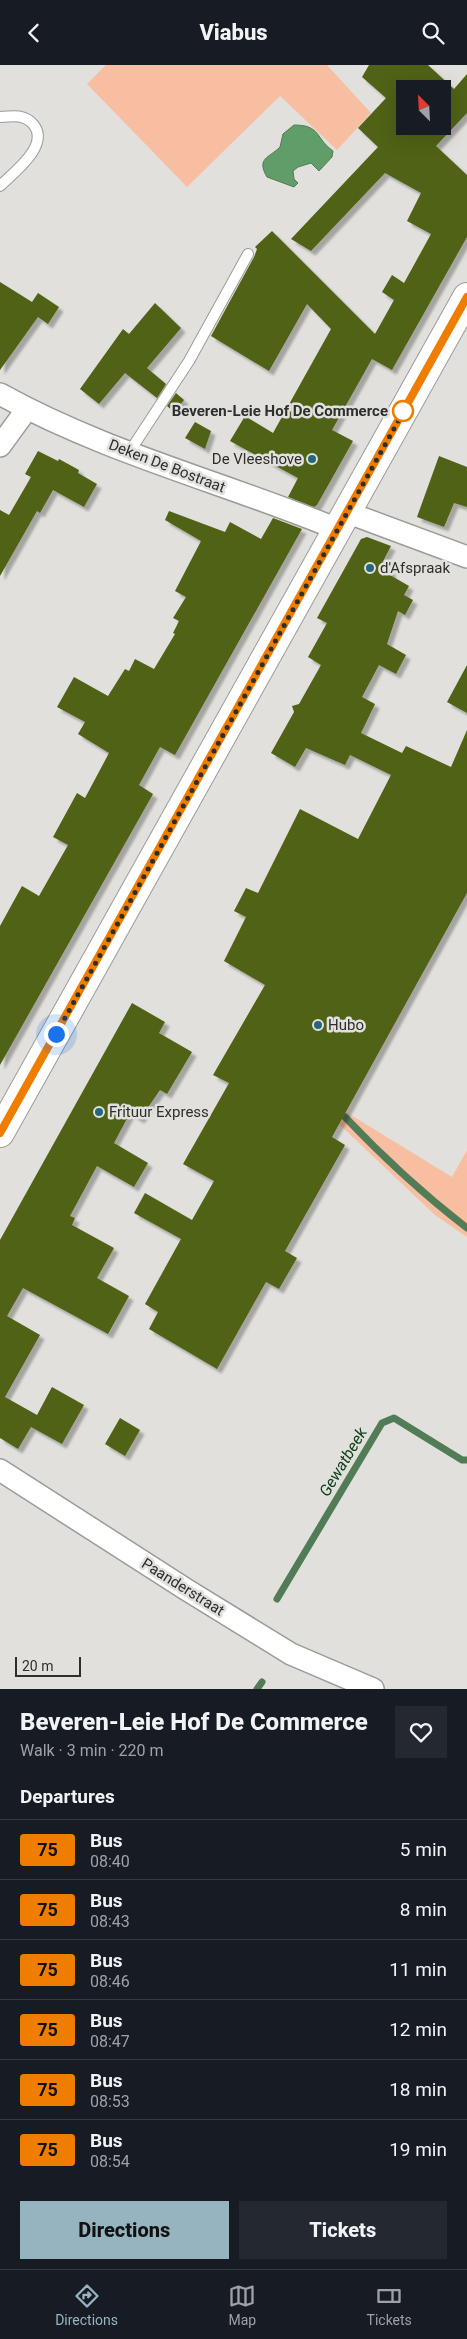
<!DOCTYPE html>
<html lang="en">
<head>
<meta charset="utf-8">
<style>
  :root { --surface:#171b24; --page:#242831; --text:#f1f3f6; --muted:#9ea1a6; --line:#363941; --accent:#96b4bf }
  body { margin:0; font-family:Roboto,sans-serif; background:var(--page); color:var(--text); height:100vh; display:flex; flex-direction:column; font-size:19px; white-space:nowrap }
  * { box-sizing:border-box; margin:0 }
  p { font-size:16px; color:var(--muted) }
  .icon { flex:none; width:28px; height:28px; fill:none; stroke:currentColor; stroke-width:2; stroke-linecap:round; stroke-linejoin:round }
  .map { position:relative; height:1624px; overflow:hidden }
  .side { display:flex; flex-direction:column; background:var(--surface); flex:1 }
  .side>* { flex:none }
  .badge { padding:0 10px; border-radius:4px; font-size:18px; line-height:32px }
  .needle { width:32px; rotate:336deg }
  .tools { position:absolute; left:396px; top:15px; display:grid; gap:10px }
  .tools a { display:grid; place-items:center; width:55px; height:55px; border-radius:0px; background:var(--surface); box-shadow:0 5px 20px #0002; font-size:25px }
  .scale { position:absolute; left:15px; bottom:12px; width:66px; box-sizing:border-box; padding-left:5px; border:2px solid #2e2e2c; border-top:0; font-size:14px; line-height:18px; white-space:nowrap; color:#2e2e2c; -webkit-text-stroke:4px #e1e0dc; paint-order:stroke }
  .you { position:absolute; width:25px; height:25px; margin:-12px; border:4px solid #fff; border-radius:50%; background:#1a73e8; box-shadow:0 0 0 8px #1a73e833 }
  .map>.badge { position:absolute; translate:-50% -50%; box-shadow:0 0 0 2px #fff }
  h2 { padding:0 20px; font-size:19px; line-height:45px }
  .round { display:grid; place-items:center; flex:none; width:52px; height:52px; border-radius:0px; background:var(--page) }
  .head { display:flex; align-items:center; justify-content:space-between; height:85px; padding:0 20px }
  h1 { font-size:24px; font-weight:800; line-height:38px }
  .action { display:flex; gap:10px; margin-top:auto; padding:10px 20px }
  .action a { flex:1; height:58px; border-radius:0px; background:var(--accent); color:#111; font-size:20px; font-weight:800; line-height:58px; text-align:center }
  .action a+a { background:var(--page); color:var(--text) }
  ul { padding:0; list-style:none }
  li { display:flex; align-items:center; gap:15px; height:60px; padding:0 20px; border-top:1px solid var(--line) }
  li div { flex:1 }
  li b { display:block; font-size:19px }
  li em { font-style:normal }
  li .badge { min-width:55px; font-weight:700; text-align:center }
  header { display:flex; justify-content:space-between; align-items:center; height:65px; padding:0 20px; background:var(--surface); font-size:22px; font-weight:800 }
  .tab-bar { display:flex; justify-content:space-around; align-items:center; height:70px; border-top:1px solid var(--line); background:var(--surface); font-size:14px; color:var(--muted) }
  .tab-bar a { display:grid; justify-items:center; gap:2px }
  .tab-bar .current { color:var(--accent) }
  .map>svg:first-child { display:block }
  .green { fill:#f8bea2 }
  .water { fill:#609d68; stroke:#517c56 }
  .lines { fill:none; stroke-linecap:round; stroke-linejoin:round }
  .stream { stroke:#517c56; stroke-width:7 }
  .building { fill:#506214; fill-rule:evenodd; filter:url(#shadow) }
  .service-casing { stroke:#9c9b98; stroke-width:12 }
  .minor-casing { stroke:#9c9b98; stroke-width:24 }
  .primary-casing { stroke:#9c9b98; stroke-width:30 }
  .service { stroke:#fff; stroke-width:10 }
  .minor { stroke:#fff; stroke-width:21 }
  .primary { stroke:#fff; stroke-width:28 }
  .line-casing { stroke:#fff; stroke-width:11 }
  .line { stroke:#ef7d00; stroke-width:8 }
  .walk { stroke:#2e2e2c; stroke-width:5; stroke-dasharray:0 9 }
  .stop-dot { fill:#fff; stroke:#ef7d00; stroke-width:2.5 }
  .poi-dot { fill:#26667b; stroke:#e1e0dc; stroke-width:2 }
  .labels { text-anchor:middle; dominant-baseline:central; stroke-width:5; stroke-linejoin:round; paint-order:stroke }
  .stop-label { font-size:15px; font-weight:bold; fill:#2e2e2c; stroke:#e1e0dc; text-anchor:end }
  .poi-label { font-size:15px; fill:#2e2e2c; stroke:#e1e0dc; text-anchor:start }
  .street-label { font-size:15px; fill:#2e2e2c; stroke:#e1e0dc }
  .water-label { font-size:16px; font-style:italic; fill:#12401b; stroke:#e1e0dc }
</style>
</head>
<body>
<header><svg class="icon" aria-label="back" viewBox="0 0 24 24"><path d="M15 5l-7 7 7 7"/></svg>Viabus<svg class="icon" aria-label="search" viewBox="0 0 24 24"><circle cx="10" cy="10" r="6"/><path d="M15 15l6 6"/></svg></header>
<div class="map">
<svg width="467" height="1624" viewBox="0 0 467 1624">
  <defs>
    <filter id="shadow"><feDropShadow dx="4.5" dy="4.5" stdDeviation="1" flood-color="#0004"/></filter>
  </defs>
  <rect width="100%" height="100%" fill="#e1e0dc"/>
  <path class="green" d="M 106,0 L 327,0 L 371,48 L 337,85 L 280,31 L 187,122 L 87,19 Z
    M 346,1047 L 452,1112 L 467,1085 L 467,1172 L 435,1150 L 339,1059 Z"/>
  <path class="water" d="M 294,60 C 321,60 315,73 333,86 L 332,92 L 319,106 L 311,98 L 298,102 L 293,106 L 294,114 L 298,118 L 294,122 L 267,112 C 256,93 269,93 280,82 L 283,69 Z"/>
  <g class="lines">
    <path class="stream" d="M 345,1052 C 383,1092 423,1129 467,1163
      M 277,1534 L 382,1358 L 394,1353 L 462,1395 L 467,1395
      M 257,1624 L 262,1617"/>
  </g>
  <path class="building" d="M 369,0 L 428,0 L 454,24 L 467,9 L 467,48 L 436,81 L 467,110 L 467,172 L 392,305 L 372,294 L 332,365 L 353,376 L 317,440 L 314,442 L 288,432 L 298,413 L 230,376 L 245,351 L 273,368 L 331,264 L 307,239 L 269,306 L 211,271 L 254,192 L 257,184 L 255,182 L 272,166 L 375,269 L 394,235 L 382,227 L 392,210 L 404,218 L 431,169 L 407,156 L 421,128 L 385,108 L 311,186 L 291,174 L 378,82 L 358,63 L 386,33 L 362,12 ZM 405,24 L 442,24 L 442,61 L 405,61 Z
    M 0,217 L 32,237 L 38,228 L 59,242 L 48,259 L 38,252 L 0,305 Z
    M 155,238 L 181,263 L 147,303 L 166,319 L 157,333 L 125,308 L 99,339 L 80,324 L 123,264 L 129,269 Z
    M 176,328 L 184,335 L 174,347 L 167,341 Z
    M 195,357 L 211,366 L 205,384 L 185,373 Z
    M 38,386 L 58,396 L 59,394 L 79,405 L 78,408 L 97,419 L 84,442 L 53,425 L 40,448 L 37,446 L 0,511 L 0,445 L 9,450 L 31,412 L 25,409 Z
    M 439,391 L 467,402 L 467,442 L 454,438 L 444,462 L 417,452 Z
    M 169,446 L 225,467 L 230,457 L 261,474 L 273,453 L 302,464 L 175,690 L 160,682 L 139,720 L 153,729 L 0,1000 L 0,861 L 22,821 L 39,831 L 68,780 L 53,772 L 77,728 L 85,733 L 109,688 L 78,669 L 85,657 L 57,642 L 74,612 L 108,631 L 125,604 L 129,606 L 135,594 L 154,604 L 175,569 L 173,568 L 179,556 L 173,553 L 186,532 L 175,526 L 201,476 L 165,455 Z
    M 367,472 L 391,481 L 381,500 L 392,506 L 390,510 L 409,521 L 404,530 L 413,535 L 405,550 L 398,546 L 387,579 L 406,590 L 396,609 L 379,600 L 362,632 L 375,639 L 361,668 L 402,688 L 406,681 L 451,702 L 467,665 L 467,828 L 332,1072 L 345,1080 L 285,1186 L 297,1193 L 279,1224 L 266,1217 L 217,1304 L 149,1264 L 158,1247 L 145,1239 L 181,1174 L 134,1148 L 145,1128 L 192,1155 L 214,1116 L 183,1099 L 229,1018 L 213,1010 L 265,920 L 224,896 L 246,852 L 234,846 L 246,823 L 258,828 L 300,744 L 358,774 L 391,710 L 350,690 L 345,700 L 306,683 L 295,702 L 271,688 L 294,647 L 292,641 L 299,639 L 321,600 L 308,592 L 327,558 L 317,553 L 361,474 Z
    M 467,600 L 467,648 L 447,637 Z
    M 132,938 L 165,957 L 159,968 L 192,987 L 167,1029 L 160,1025 L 140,1054 L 130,1048 L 114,1078 L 148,1098 L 134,1122 L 97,1101 L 70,1151 L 75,1153 L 72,1160 L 114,1183 L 97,1213 L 129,1231 L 108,1269 L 23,1223 L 7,1251 L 40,1270 L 5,1332 L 37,1350 L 52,1322 L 84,1340 L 62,1379 L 31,1362 L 18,1384 L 0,1373 L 0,1175 Z
    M 120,1353 L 140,1365 L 125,1391 L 105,1379 Z"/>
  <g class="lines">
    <g class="service-casing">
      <path id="service" d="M 0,52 C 12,51 24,49 33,59 C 51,80 14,107 0,121
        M 130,386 L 189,296 L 248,189"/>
    </g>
    <g class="minor-casing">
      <path id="minor" d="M 0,329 C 106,388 226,418 337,464
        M 0,381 L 27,344
        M 346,447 L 467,492
        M 0,1405 L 187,1525 L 291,1589 L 373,1624"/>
    </g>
    <g class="primary-casing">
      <path id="primary" d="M 0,1068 L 467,232"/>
    </g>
    <use href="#service" class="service"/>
    <use href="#minor" class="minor"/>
    <use href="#primary" class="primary"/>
  </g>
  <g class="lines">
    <g class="line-casing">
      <path id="line" d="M 0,1068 L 467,232"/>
    </g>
    <use href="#line" class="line"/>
    <path class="walk" d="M 56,969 L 405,344 L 403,346"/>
  </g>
  <circle class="stop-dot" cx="403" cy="346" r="10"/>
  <g class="poi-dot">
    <circle cx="312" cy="394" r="5"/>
    <circle cx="370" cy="503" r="5"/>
    <circle cx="318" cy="960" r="5"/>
    <circle cx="99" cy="1047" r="5"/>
  </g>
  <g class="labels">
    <g class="stop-label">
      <text x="388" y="346">Beveren-Leie Hof De Commerce</text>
    </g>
    <g class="poi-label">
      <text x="302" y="394" text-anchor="end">De Vleeshove</text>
      <text x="380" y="503">d'Afspraak</text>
      <text x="328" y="960">Hubo</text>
      <text x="109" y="1047">Frituur Express</text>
    </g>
    <g class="street-label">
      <text transform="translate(167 401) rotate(21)">Deken De Bostraat</text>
      <text transform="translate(183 1522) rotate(32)">Paanderstraat</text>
    </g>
    <g class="water-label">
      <text transform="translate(343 1397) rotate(-59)">Gewatbeek</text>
    </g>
  </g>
</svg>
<div class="tools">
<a><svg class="needle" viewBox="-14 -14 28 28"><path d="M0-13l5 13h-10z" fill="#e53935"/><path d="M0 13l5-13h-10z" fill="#9ea1a6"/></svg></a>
</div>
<div class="scale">20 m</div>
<div class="you" style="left:56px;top:969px"></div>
</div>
<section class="side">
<div class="head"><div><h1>Beveren-Leie Hof De Commerce</h1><p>Walk · 3 min · 220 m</p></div><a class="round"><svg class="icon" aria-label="heart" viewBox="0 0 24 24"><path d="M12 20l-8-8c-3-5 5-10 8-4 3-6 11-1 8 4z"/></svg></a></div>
<h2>Departures</h2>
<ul>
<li><span class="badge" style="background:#ef7d00;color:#111">75</span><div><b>Bus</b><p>08:40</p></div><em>5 min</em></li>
<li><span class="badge" style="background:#ef7d00;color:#111">75</span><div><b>Bus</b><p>08:43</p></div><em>8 min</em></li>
<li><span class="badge" style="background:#ef7d00;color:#111">75</span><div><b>Bus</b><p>08:46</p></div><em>11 min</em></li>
<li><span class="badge" style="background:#ef7d00;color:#111">75</span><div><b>Bus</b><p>08:47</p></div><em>12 min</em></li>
<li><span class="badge" style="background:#ef7d00;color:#111">75</span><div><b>Bus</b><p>08:53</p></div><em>18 min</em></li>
<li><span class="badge" style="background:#ef7d00;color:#111">75</span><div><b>Bus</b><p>08:54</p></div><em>19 min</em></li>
</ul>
<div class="action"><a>Directions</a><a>Tickets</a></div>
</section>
<nav class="tab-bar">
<a class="current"><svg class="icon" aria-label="directions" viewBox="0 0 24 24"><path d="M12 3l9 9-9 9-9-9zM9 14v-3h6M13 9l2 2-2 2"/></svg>Directions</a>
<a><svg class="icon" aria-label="map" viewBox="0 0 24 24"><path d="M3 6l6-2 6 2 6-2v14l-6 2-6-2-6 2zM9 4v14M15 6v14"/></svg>Map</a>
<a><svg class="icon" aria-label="tickets" viewBox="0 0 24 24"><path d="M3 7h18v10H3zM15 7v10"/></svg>Tickets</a>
</nav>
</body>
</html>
